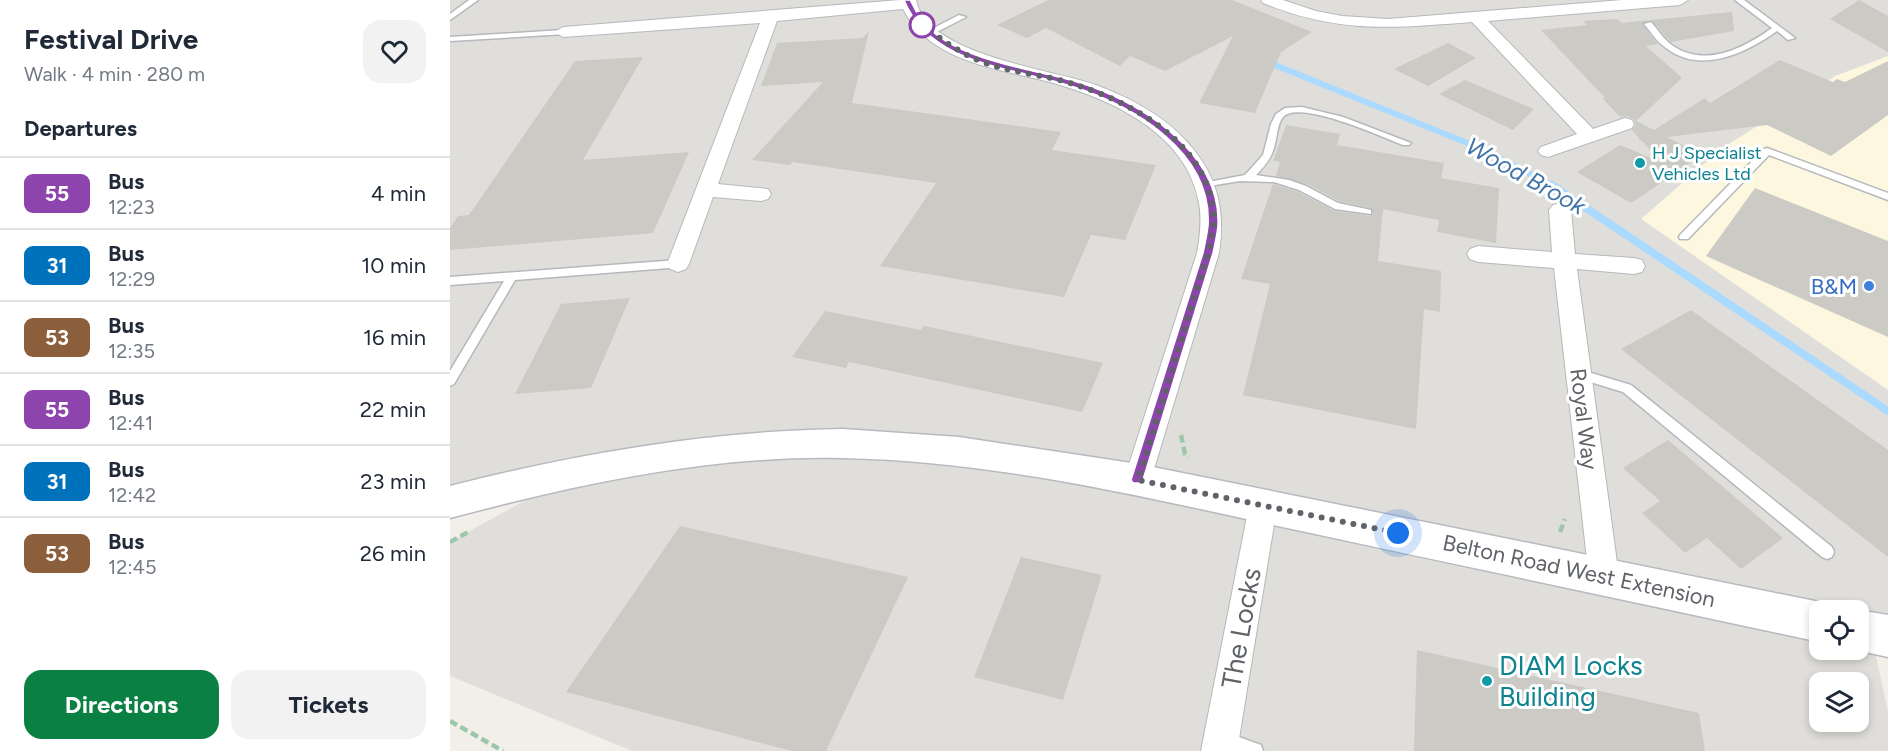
<!DOCTYPE html>
<html lang="en">
<head>
<meta charset="utf-8">
<style>
  :root { --surface:#fff; --page:#f2f2f3; --text:#1f2937; --muted:#747a83; --line:#e0e1e3; --accent:#0b8043 }
  body { margin:0; font-family:Figtree,sans-serif; background:var(--page); color:var(--text); height:100vh; display:flex; flex-direction:column; font-size:22px; white-space:nowrap }
  * { box-sizing:border-box; margin:0 }
  p { font-size:20px; color:var(--muted) }
  .icon { flex:none; width:33px; height:33px; fill:none; stroke:currentColor; stroke-width:2; stroke-linecap:round; stroke-linejoin:round }
  .map { position:relative; flex:1; overflow:hidden }
  .drawer { display:flex; flex-direction:column; background:var(--surface); width:450px }
  .drawer>* { flex:none }
  .badge { padding:0 12px; border-radius:9px; font-size:21px; line-height:39px }
  .controls { position:absolute; left:1359px; top:600px; display:grid; gap:12px }
  .controls a { display:grid; place-items:center; width:60px; height:60px; border-radius:12px; background:var(--surface); box-shadow:0 3px 9px #0003; font-size:30px }
  .you { position:absolute; width:30px; height:30px; margin:-15px; border:4px solid #fff; border-radius:50%; background:#1a73e8; box-shadow:0 0 0 9px #1a73e833 }
  .map>.badge { position:absolute; translate:-50% -50%; box-shadow:0 0 0 3px #fff }
  h2 { padding:0 24px; font-size:22px; line-height:54px }
  .round { display:grid; place-items:center; flex:none; width:63px; height:63px; border-radius:18px; background:var(--page) }
  .headline { display:flex; align-items:center; justify-content:space-between; height:102px; padding:0 24px }
  h1 { font-size:28px; font-weight:700; line-height:45px }
  .button { display:flex; gap:12px; margin-top:auto; padding:12px 24px }
  .button a { flex:1; height:69px; border-radius:18px; background:var(--accent); color:#fff; font-size:24px; font-weight:700; line-height:69px; text-align:center }
  .button a+a { background:var(--page); color:var(--text) }
  ul { padding:0; list-style:none }
  li { display:flex; align-items:center; gap:18px; height:72px; padding:0 24px; border-top:2px solid var(--line) }
  li div { flex:1 }
  li b { display:block; font-size:22px }
  li em { font-style:normal }
  li .badge { min-width:66px; font-weight:700; text-align:center }
  main { display:flex; flex:1; min-height:0 }
  .map>svg:first-child { display:block }
  .commercial { fill:#fef7e0 }
  .industrial { fill:#e0deda; fill-rule:evenodd }
  .lines { fill:none; stroke-linecap:round; stroke-linejoin:round }
  .stream-far1 { stroke:#aadaff; stroke-width:6 }
  .stream { stroke:#aadaff; stroke-width:8 }
  .building { fill:#cccac5 }
  .lane-casing { stroke:#b5b8bc; stroke-width:3 }
  .street-casing { stroke:#b5b8bc; stroke-width:2 }
  .secondary-casing { stroke:#b6babf; stroke-width:3 }
  .path { stroke:#9cc7a9; stroke-width:4.5; stroke-dasharray:8 4; stroke-linecap:butt }
  .lane { fill:#fff; fill-rule:evenodd }
  .street { fill:#fff; fill-rule:evenodd }
  .secondary { fill:#fff; fill-rule:evenodd }
  .line { fill:#8e44ad; stroke:#fff; stroke-width:1.5 }
  .walk { stroke:#5f6368; stroke-width:6; stroke-dasharray:0 10.8 }
  .stop-dot { fill:#fff; stroke:#8e44ad; stroke-width:3 }
  .culture-dot { fill:#0f9aa8; stroke:#fff; stroke-width:2 }
  .shop-dot { fill:#3f7fe0; stroke:#fff; stroke-width:2 }
  .labels { text-anchor:middle; dominant-baseline:central; stroke-width:6; stroke-linejoin:round; paint-order:stroke }
  .far-culture-label { font-size:18px; fill:#0d838f; stroke:#fff; text-anchor:start }
  .shop-label { font-size:22px; fill:#366cbe; stroke:#fff; text-anchor:end }
  .street-label { font-size:22px; fill:#5f6368; stroke:#fff }
  .water-label { font-size:24px; font-style:italic; fill:#4174aa; stroke:#fff }
  .near-street-label { font-size:27px; fill:#5f6368; stroke:#fff }
  .near-culture-label { font-size:27px; fill:#0d838f; stroke:#fff; text-anchor:start }
</style>
</head>
<body>
<main>
<section class="drawer">
<div class="headline"><div><h1>Festival Drive</h1><p>Walk · 4 min · 280 m</p></div><a class="round"><svg class="icon" aria-label="heart" viewBox="0 0 24 24"><path d="M12 20l-8-8c-3-5 5-10 8-4 3-6 11-1 8 4z"/></svg></a></div>
<h2>Departures</h2>
<ul>
<li><span class="badge" style="background:#8e44ad;color:#fff">55</span><div><b>Bus</b><p>12:23</p></div><em>4 min</em></li>
<li><span class="badge" style="background:#0072bc;color:#fff">31</span><div><b>Bus</b><p>12:29</p></div><em>10 min</em></li>
<li><span class="badge" style="background:#8b5e3c;color:#fff">53</span><div><b>Bus</b><p>12:35</p></div><em>16 min</em></li>
<li><span class="badge" style="background:#8e44ad;color:#fff">55</span><div><b>Bus</b><p>12:41</p></div><em>22 min</em></li>
<li><span class="badge" style="background:#0072bc;color:#fff">31</span><div><b>Bus</b><p>12:42</p></div><em>23 min</em></li>
<li><span class="badge" style="background:#8b5e3c;color:#fff">53</span><div><b>Bus</b><p>12:45</p></div><em>26 min</em></li>
</ul>
<div class="button"><a>Directions</a><a>Tickets</a></div>
</section>
<div class="map">
<svg width="1438" height="751" viewBox="0 0 1438 751">
  <rect width="100%" height="100%" fill="#f1efe8"/>
  <path class="commercial" d="M 1438,56 L 1438,390 L 1191,219 L 1271,149 L 1385,76 Z"/>
  <path class="industrial" d="M 0,0 L 1438,0 L 1438,56 L 1385,76 L 1271,149 L 1191,219 L 1438,390 L 1438,633 L 1421,633 L 1438,712 L 1438,751 L 182,751 L 0,676 L 0,542 L 123,474 L 0,502 ZM 1370,610 L 1408,610 L 1408,650 L 1370,650 ZM 1370,682 L 1408,682 L 1408,722 L 1370,722 Z"/>
  <g class="lines">
    <path class="stream-far1" d="M 815,61 L 1032,149 L 1105,187"/>
    <path class="stream" d="M 1102,185 L 1438,411"/>
  </g>
  <path class="building" d="M 598,0 L 782,0 L 862,32 L 831,52 L 805,113 L 749,103 L 783,36 L 715,71 L 680,56 L 670,66 L 596,28 L 577,38 L 547,25 Z
    M 1409,0 L 1438,16 L 1438,52 L 1380,19 Z
    M 1282,12 L 1284,31 L 1221,42 L 1201,20 Z
    M 1167,19 L 1172,23 L 1199,20 L 1192,24 L 1208,44 L 1196,46 L 1232,78 L 1186,121 L 1204,130 L 1255,98 L 1260,103 L 1330,60 L 1383,82 L 1387,79 L 1395,82 L 1438,61 L 1438,115 L 1381,156 L 1317,125 L 1217,137 L 1252,155 L 1181,203 L 1127,172 L 1170,145 L 1213,163 L 1191,140 L 1188,140 L 1190,139 L 1182,130 L 1186,125 L 1184,119 L 1176,116 L 1170,117 L 1152,98 L 1155,98 L 1091,30 L 1137,25 L 1133,21 Z
    M 419,31 L 402,103 L 611,132 L 602,150 L 706,165 L 675,240 L 641,235 L 614,297 L 430,266 L 486,183 L 342,162 L 340,165 L 302,160 L 373,82 L 311,86 L 327,43 L 413,38 Z
    M 998,43 L 1026,58 L 978,86 L 944,69 Z
    M 193,57 L 133,160 L 239,152 L 203,233 L 0,250 L 0,228 L 8,216 L 19,215 L 125,61 Z
    M 1015,80 L 1084,109 L 1063,130 L 989,94 Z
    M 836,125 L 890,134 L 887,145 L 994,163 L 991,178 L 1049,188 L 1046,243 L 987,232 L 989,220 L 933,209 L 928,261 L 991,271 L 990,312 L 974,309 L 966,429 L 793,395 L 820,284 L 791,279 L 823,184 L 848,192 L 885,211 L 921,216 L 923,214 L 921,208 L 889,201 L 857,184 L 826,176 L 830,162 L 823,161 Z
    M 1305,188 L 1438,241 L 1438,337 L 1256,256 Z
    M 180,298 L 141,388 L 65,394 L 111,304 Z
    M 1241,310 L 1438,450 L 1438,557 L 1171,349 Z
    M 375,311 L 471,330 L 474,326 L 653,363 L 632,412 L 399,362 L 396,368 L 342,357 Z
    M 1218,440 L 1333,538 L 1291,569 L 1257,538 L 1235,553 L 1192,513 L 1210,501 L 1173,468 Z
    M 230,526 L 458,577 L 376,751 L 342,751 L 116,692 Z
    M 571,557 L 652,575 L 613,700 L 524,677 Z
    M 967,650 L 1249,713 L 1255,751 L 964,751 Z"/>
  <g class="lines">
    <g class="lane-casing">
      <path id="lane" d="M 19,0 L 28,0 L 0,20 L 0,14 Z
        M 1285,0 L 1294,0 L 1345,38 L 1338,40 L 1327,31 C 1296,53 1251,75 1216,48 C 1207,42 1201,32 1194,24 L 1201,22 C 1208,30 1214,40 1223,46 C 1256,68 1294,48 1322,28 Z
        M 509,15 L 516,17 L 483,34 L 476,32 Z
        M 113,30 L 116,30 L 116,34 L 0,41 L 0,37 Z
        M 852,107 L 893,117 L 961,143 L 959,145 L 953,145 C 932,137 850,99 833,117 C 827,124 827,139 824,148 C 821,159 814,167 806,175 L 839,180 L 856,186 L 888,203 L 921,210 L 921,214 L 885,209 L 849,190 L 824,182 L 790,181 L 753,187 L 753,183 L 795,175 L 813,155 L 821,124 L 826,114 L 835,108 Z
        M 1317,148 L 1438,193 L 1438,200 L 1319,155 L 1238,239 L 1230,239 L 1229,237 L 1230,235 L 1314,149 Z
        M 228,260 L 233,264 L 232,267 L 65,280 L 4,384 L 0,386 L 0,371 L 54,281 L 0,285 L 0,277 Z
        M 1128,369 L 1181,385 L 1382,547 L 1384,552 L 1382,557 L 1377,559 L 1372,557 L 1173,392 L 1124,377 L 1122,374 L 1124,371 Z
        M 772,731 L 811,745 L 813,751 L 782,751 L 766,745 L 764,739 L 766,733 Z"/>
    </g>
    <g class="street-casing">
      <path id="street" d="M 450,0 L 466,0 C 476,55 601,69 646,85 C 683,99 719,118 744,150 C 769,181 775,214 769,253 L 698,489 L 688,492 L 678,489 L 674,480 L 747,253 C 750,236 752,220 749,203 C 737,133 661,99 600,82 C 549,69 480,62 453,9 L 327,21 L 268,184 L 318,189 L 321,194 L 318,199 L 311,201 L 263,197 L 239,264 L 236,269 L 228,272 L 220,269 L 217,264 L 310,23 L 113,37 L 105,32 L 113,27 Z
        M 811,0 L 833,0 L 866,11 L 892,16 L 938,19 L 1172,0 L 1238,0 L 1230,5 L 1038,21 L 1143,129 L 1175,118 L 1182,120 L 1184,124 L 1182,128 L 1098,157 L 1091,155 L 1088,151 L 1091,147 L 1127,134 L 1022,22 C 944,28 888,34 813,3 Z
        M 1110,203 L 1117,205 L 1121,210 L 1125,254 L 1184,258 L 1192,260 L 1195,266 L 1192,272 L 1184,274 L 1127,269 L 1169,577 L 1165,587 L 1154,591 L 1143,587 L 1139,577 L 1104,268 L 1028,262 L 1020,259 L 1017,254 L 1020,249 L 1028,246 L 1102,252 L 1099,210 L 1103,205 Z
        M 813,493 L 823,497 L 827,506 L 787,751 L 751,751 L 799,506 L 803,497 Z"/>
    </g>
    <g class="secondary-casing">
      <path id="secondary" d="M 393,429 L 509,437 L 688,464 L 1370,602 L 1385,608 L 1386,610 L 1370,610 L 1370,642 C 1194,604 1018,567 842,529 C 695,497 545,461 393,458 C 260,455 128,484 0,518 L 0,486 C 130,453 258,431 393,429 Z
        M 1406,610 L 1408,610 L 1438,615 L 1438,657 L 1406,650 L 1408,650 L 1408,610 Z"/>
    </g>
    <path class="path" d="M 731,435 L 735,454 L 739,457
      M 1110,532 L 1115,519
      M 0,542 L 20,531
      M 0,721 L 53,751"/>
    <use href="#lane" class="lane"/>
    <use href="#street" class="street"/>
    <use href="#secondary" class="secondary"/>
  </g>
  <path class="line" d="M 454,0 L 460,0 C 463,4 465,10 468,15 C 496,59 577,68 624,81 C 686,99 772,151 768,226 C 767,235 765,244 763,253 L 692,483 L 683,483 L 681,480 L 753,253 C 755,244 757,235 758,226 C 763,151 682,105 621,86 C 563,67 481,66 454,0 Z"/>
  <g class="lines">
    <path class="walk" d="M 472,25 C 491,39 508,52 530,61 C 560,73 593,74 623,84 C 685,103 768,149 763,226 C 762,235 760,244 758,253 L 688,480 L 948,533"/>
  </g>
  <circle class="stop-dot" cx="472" cy="25" r="12"/>
  <g class="culture-dot">
    <circle cx="1190" cy="163" r="6"/>
    <circle cx="1037" cy="681" r="6"/>
  </g>
  <circle class="shop-dot" cx="1419" cy="286" r="6"/>
  <g class="labels">
    <g class="far-culture-label">
      <text x="1202" y="153">H J Specialist<tspan x="1202" dy="21">Vehicles Ltd</tspan></text>
    </g>
    <g class="shop-label">
      <text x="1407" y="286">B&amp;M</text>
    </g>
    <g class="street-label">
      <text transform="translate(1134 419) rotate(83)">Royal Way</text>
      <text transform="translate(1129 571) rotate(12)">Belton Road West Extension</text>
    </g>
    <g class="water-label">
      <text transform="translate(1076 176) rotate(29)">Wood Brook</text>
    </g>
    <g class="near-street-label">
      <text transform="translate(791 628) rotate(-80)">The Locks</text>
    </g>
    <g class="near-culture-label">
      <text x="1049" y="665">DIAM Locks<tspan x="1049" dy="31">Building</tspan></text>
    </g>
  </g>
</svg>
<div class="controls">
<a><svg class="icon" aria-label="locate" viewBox="0 0 24 24"><circle cx="12" cy="12" r="6"/><path d="M12 2v4M12 18v4M2 12h4M18 12h4"/></svg></a>
<a><svg class="icon" aria-label="layers" viewBox="0 0 24 24"><path d="M12 4l9 5-9 5-9-5zM3 14l9 5 9-5"/></svg></a>
</div>
<div class="you" style="left:948px;top:533px"></div>
</div>
</main>
</body>
</html>
